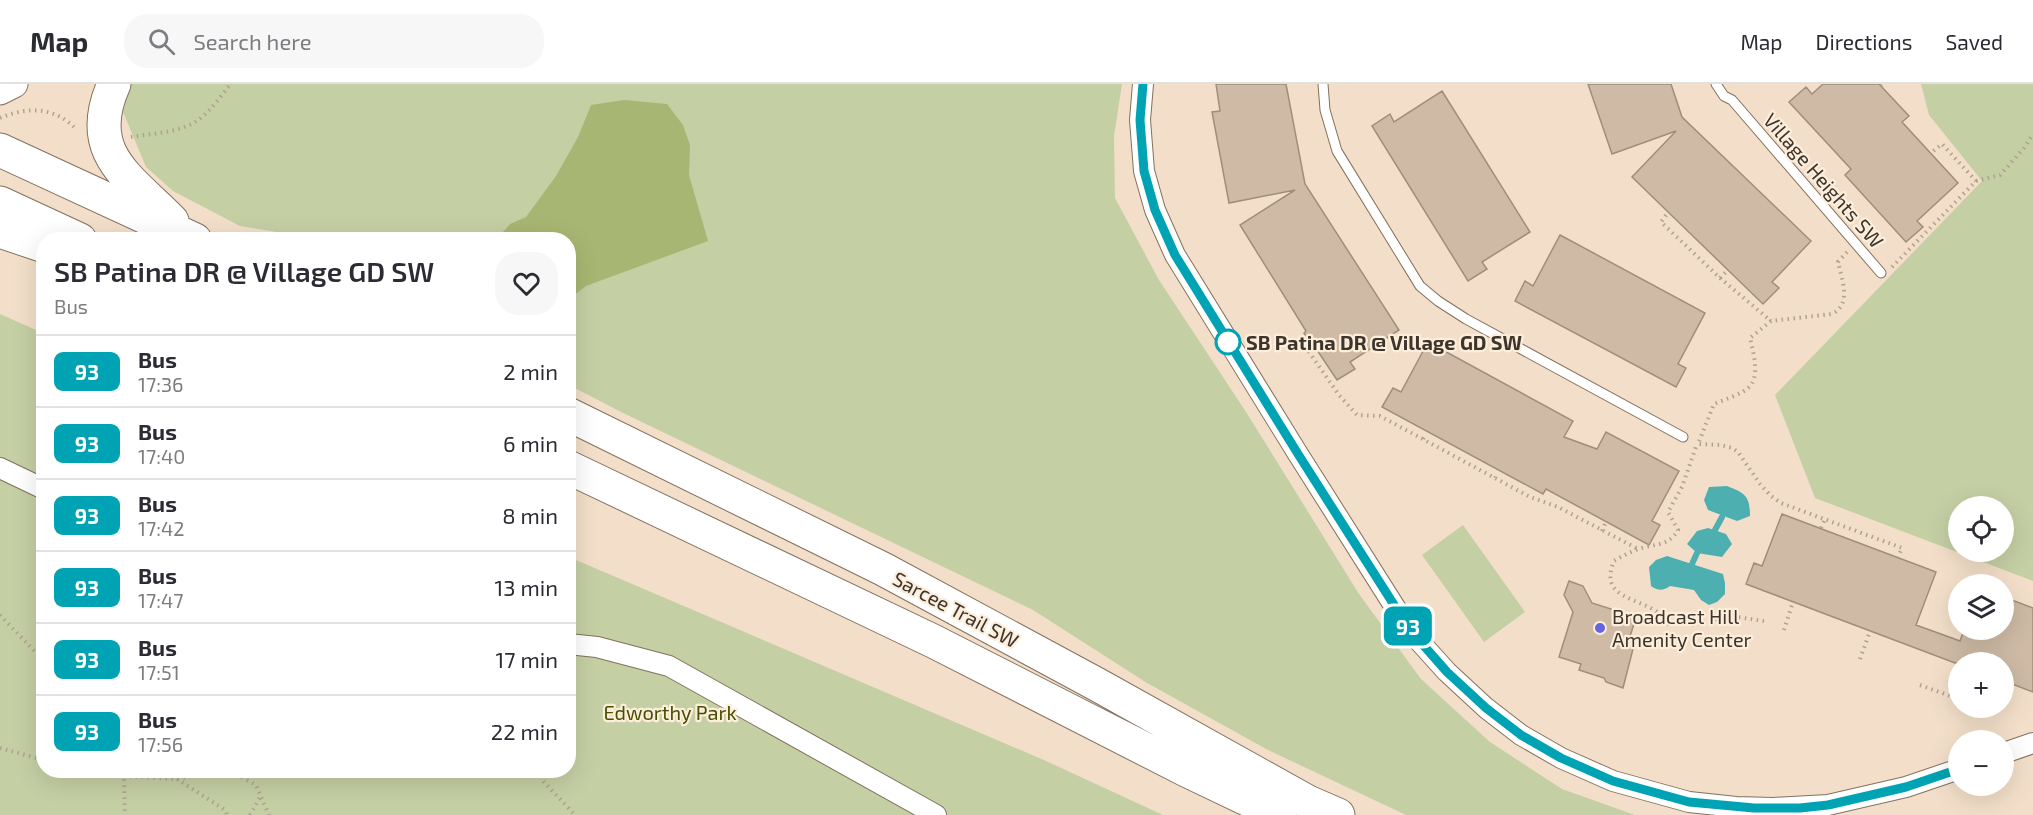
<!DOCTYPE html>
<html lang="en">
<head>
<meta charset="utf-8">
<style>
  :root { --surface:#fff; --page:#f7f7f7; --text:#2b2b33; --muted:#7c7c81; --line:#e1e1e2 }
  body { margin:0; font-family:"Exo 2",sans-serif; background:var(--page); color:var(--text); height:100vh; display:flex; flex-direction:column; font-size:22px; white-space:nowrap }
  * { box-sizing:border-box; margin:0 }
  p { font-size:20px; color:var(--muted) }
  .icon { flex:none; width:33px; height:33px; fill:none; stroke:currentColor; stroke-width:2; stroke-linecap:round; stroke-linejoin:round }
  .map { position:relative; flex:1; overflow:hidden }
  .panel { position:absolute; left:36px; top:148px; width:540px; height:546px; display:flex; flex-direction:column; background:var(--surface); border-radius:24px; box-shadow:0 6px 24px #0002 }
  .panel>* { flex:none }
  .badge { padding:0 12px; border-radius:9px; font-size:21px; line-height:39px }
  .controls { position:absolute; left:1948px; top:412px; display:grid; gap:12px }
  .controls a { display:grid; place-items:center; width:66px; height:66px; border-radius:50%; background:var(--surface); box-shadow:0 6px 24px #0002; font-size:30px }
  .map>.badge { position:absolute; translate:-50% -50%; box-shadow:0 0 0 3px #fff }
  .round { display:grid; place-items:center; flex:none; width:63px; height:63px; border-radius:24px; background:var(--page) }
  .head { display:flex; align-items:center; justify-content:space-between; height:102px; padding:0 18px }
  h1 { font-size:28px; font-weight:600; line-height:45px }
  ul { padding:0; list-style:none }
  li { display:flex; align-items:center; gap:18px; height:72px; padding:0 18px; border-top:2px solid var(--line) }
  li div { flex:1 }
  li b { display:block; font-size:22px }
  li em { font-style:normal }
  li .badge { min-width:66px; font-weight:700; text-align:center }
  header { display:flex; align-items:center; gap:36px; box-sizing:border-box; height:84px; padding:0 30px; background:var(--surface); border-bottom:2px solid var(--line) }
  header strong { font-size:28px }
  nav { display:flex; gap:33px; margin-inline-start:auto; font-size:21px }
  .search { width:420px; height:54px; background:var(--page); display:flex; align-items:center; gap:15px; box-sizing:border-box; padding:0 21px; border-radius:24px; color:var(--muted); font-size:22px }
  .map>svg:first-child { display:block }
  .green { fill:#c5cfa4; fill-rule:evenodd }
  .forest { fill:#a8b673 }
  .water { fill:#4eafb1 }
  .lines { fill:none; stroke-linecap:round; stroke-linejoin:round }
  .stream { stroke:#4eafb1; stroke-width:6 }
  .building { fill:#cebaa5; stroke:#a18e7a; stroke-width:1.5 }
  .service-casing { stroke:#83715e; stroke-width:11 }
  .minor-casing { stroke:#83715e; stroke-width:22 }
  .secondary-casing { stroke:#83715e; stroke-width:29 }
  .trunk-casing { stroke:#83715e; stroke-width:35 }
  .path { stroke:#b1a190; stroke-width:4; stroke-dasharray:1.5 4.5; stroke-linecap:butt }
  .service { stroke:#fff; stroke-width:9 }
  .minor { stroke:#fff; stroke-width:20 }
  .secondary { stroke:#fff; stroke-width:27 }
  .trunk { stroke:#fff; stroke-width:33 }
  .line-casing { stroke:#fff; stroke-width:14 }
  .line { stroke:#00a3b4; stroke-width:9 }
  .stop-dot { fill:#fff; stroke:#00a3b4; stroke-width:3 }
  .poi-dot { fill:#6466df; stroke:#fdeddb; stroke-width:2 }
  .labels { text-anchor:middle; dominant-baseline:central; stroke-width:4.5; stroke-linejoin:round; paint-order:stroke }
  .street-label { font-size:20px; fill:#3d352c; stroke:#fdeddb }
  .stop-label { font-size:20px; font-weight:bold; fill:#3d352c; stroke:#fdeddb; text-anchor:start }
  .poi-label { font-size:20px; fill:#3d352c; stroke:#fdeddb; text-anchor:start }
  .park-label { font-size:20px; fill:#455000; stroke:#fdeddb }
</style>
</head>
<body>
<header>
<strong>Map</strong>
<div class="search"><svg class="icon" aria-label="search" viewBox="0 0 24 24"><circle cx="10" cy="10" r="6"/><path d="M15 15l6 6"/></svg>Search here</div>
<nav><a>Map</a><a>Directions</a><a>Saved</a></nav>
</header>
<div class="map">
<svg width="2033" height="731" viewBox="0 0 2033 731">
  <rect width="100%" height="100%" fill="#f3dfc9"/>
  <path class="green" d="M 131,0 L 1122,0 L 1114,52 L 1115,114 L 1159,196 L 1248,331 L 1359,510 L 1421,595 L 1490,658 L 1562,705 L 1635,731 L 1406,731 L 1268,666 L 1147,599 L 1033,526 L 621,328 L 569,301 L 568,156 L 326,156 L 240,142 L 173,107 L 146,83 L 123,28 Z
    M 1921,0 L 2033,0 L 2033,497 L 1815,414 L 1775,311 L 1982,97 L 1929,31 ZM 1959,423 L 2004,423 L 2004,468 L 1959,468 Z
    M 0,230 L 43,249 L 44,687 L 568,687 L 569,473 L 1044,676 L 1163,731 L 0,731 Z
    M 1463,441 L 1525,528 L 1484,558 L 1422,471 Z"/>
  <path class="forest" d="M 624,16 L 667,20 L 683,41 L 690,61 L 689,91 L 708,157 L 586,202 L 569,215 L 568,156 L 496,156 L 510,140 L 526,133 L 556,92 L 578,53 L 591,21 Z"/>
  <path class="water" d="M 1727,402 C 1745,409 1750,412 1750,432 L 1737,437 L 1708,426 L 1704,416 L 1709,403 Z
    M 1708,444 L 1726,450 L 1732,460 L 1722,473 L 1697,469 L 1687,460 L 1697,447 Z
    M 1667,472 L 1723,490 L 1725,499 L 1725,510 L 1717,518 L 1709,521 L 1701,516 L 1694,506 L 1670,502 C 1663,507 1658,507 1651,502 L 1649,483 L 1656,476 Z"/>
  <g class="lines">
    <path class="stream" d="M 1715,446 L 1722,433
      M 1692,480 L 1697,469"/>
  </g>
  <path class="building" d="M 1216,0 L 1286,0 L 1305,100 L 1399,246 L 1350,278 L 1355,285 L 1337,296 L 1313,260 L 1311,261 L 1304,249 L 1306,247 L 1240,141 L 1295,106 L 1229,119 L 1212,28 L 1220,27 Z
    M 1588,0 L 1671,0 L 1682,33 L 1811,157 L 1772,198 L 1779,204 L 1763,220 L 1632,93 L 1676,47 L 1612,70 Z
    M 1823,0 L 1879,0 L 1909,32 L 1902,38 L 1958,99 L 1917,137 L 1923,143 L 1906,158 L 1845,91 L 1851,85 L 1789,18 L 1806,3 L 1812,10 Z
    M 1442,7 L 1530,148 L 1482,178 L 1487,185 L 1468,197 L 1372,42 L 1390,30 L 1394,38 Z
    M 1560,151 L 1705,229 L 1678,280 L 1686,284 L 1676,303 L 1515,217 L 1525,197 L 1533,202 Z
    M 1428,258 L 1573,337 L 1564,353 L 1597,365 L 1606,348 L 1679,387 L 1652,437 L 1660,441 L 1649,461 L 1546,405 L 1543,410 L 1382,323 L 1393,304 L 1401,308 Z
    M 1782,430 L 1936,488 L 1916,541 L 1952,554 L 1960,557 L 1964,546 L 2004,546 L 2004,513 L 2033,524 L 2033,608 L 2004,597 L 2004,579 L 1955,579 L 1746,500 L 1754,479 L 1762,482 Z
    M 1569,497 L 1583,502 L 1592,519 L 1636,533 L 1629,556 L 1635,557 L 1623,604 L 1606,598 L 1604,594 L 1579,586 L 1581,580 L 1559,573 L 1573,528 L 1564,511 Z"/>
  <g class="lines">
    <g class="service-casing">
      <path id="service" d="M 1323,0 L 1325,26 L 1337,67 L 1420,202 L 1438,217 L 1466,235 L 1683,353
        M 1716,0 L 1724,12 L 1732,16 L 1881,189"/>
    </g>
    <g class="minor-casing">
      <path id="minor" d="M 1143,0 L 1140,36 L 1144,87 L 1155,126 L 1175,171 L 1298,370 L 1410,547 L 1447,588 L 1486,624 L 1521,651 L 1561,674 L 1613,697 L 1689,718 L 1736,723 L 1773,724 L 1828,721 L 1906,703 L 1959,685
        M 0,384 L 44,405
        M 568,560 L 597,563 L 669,582 L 936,731
        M 2004,669 L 2033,659"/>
    </g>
    <g class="secondary-casing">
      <path id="secondary" d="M 0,7 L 14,0"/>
    </g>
    <g class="trunk-casing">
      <path id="trunk" d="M 114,0 C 83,69 129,93 172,137
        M 0,66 L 195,156
        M 0,119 L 80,156
        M 0,147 L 44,162
        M 568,330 L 883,485 L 1098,601 L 1308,718 L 1338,731
        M 568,383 L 933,557 L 1184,685 L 1280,731"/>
    </g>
    <path class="path" d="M 1881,2 L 1884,0
      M 0,34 C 28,22 56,23 77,46
      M 131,53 C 154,49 185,49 203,32 C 214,23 222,10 231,0
      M 1976,97 L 2000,91 L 2024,64 L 2033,50
      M 1666,131 L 1661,138 L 1720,194 L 1771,237
      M 1847,168 L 1838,178 C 1842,196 1852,220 1832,230 L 1771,237 L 1750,254 C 1753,268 1761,293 1748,304 C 1742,310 1723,316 1714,320 L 1698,360 L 1721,361 L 1732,364 L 1738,368 L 1760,400 L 1771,412 L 1781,419 L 1902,464 L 1898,473
      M 1892,183 L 1976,97 L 1942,60 L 1931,69
      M 1720,194 L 1726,188
      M 1307,254 L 1302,258 L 1339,311 L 1357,331 L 1380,332 L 1530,413 L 1558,423 L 1638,465
      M 1423,355 L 1425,350
      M 1495,394 L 1498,389
      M 1821,444 L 1825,435
      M 1602,447 L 1605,440
      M 44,488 L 41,511 L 44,518
      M 0,531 L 44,577
      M 1669,541 C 1666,537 1663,533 1660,530 C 1639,513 1598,515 1614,477 C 1621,473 1628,469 1636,466 C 1652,459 1668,464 1678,446 L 1668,428 L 1682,403 L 1697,360
      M 1692,541 L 1730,532 L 1764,537
      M 1784,546 L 1792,521
      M 1860,575 L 1869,550
      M 1920,601 L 1959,615
      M 0,664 L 44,676
      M 86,687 L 99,691 L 124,692 L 125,731
      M 120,687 L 124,692 L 176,695 L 221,687 L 234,689 L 256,701 L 269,731
      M 537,687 L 544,698 L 575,731
      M 177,695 L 225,726 L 227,731
      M 250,731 L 261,712"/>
    <use href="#service" class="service"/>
    <use href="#minor" class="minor"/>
    <use href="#secondary" class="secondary"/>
    <use href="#trunk" class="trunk"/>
  </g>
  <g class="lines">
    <g class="line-casing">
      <path id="line" d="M 1143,0 L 1140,36 L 1144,87 L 1155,126 L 1175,171 L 1298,370 L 1410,546 L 1447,588 L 1486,624 L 1521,651 L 1561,674 L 1613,697 L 1689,718 L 1754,724 L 1800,724 L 1828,721 L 1906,703 L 1959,685"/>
    </g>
    <use href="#line" class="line"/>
  </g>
  <circle class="stop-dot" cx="1228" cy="258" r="12"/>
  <circle class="poi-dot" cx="1600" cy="544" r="6"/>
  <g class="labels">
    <g class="street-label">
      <text transform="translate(1824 96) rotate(49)">Village Heights SW</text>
      <text transform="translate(956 525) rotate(28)">Sarcee Trail SW</text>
    </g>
    <g class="stop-label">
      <text x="1246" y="258">SB Patina DR @ Village GD SW</text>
    </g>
    <g class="poi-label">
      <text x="1612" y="532">Broadcast Hill<tspan x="1612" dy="23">Amenity Center</tspan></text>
    </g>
    <g class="park-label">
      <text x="670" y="628">Edworthy Park</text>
    </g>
  </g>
</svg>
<div class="controls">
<a><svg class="icon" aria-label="locate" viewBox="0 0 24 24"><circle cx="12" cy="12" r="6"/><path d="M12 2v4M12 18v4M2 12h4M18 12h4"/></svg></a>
<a><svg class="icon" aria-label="layers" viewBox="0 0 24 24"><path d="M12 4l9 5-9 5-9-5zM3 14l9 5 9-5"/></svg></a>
<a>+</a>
<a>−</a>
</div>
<b class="badge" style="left:1408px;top:542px;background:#00a3b4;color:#fff">93</b>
<section class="panel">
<div class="head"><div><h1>SB Patina DR @ Village GD SW</h1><p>Bus</p></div><a class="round"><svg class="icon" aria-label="heart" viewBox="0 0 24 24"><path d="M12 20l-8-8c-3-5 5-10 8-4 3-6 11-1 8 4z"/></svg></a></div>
<ul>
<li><span class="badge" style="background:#00a3b4;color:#fff">93</span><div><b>Bus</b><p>17:36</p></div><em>2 min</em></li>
<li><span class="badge" style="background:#00a3b4;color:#fff">93</span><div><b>Bus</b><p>17:40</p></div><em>6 min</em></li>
<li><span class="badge" style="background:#00a3b4;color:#fff">93</span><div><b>Bus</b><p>17:42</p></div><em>8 min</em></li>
<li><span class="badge" style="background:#00a3b4;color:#fff">93</span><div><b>Bus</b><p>17:47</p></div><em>13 min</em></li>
<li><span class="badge" style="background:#00a3b4;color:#fff">93</span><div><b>Bus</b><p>17:51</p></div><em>17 min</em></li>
<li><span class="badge" style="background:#00a3b4;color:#fff">93</span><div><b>Bus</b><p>17:56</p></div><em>22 min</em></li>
</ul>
</section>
</div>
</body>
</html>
